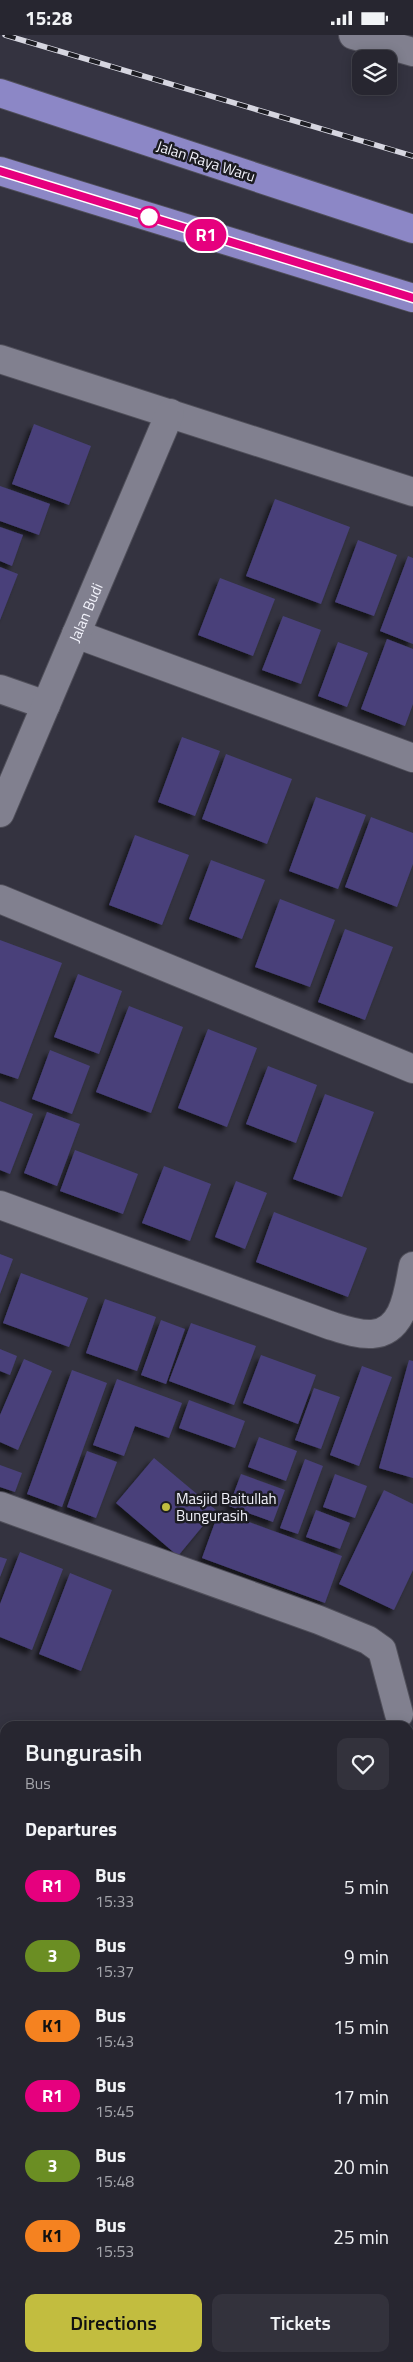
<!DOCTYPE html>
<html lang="en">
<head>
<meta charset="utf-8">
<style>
  :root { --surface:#272630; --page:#33323c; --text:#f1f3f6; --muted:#a4a5ab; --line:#43434c; --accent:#c2bd3f }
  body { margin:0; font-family:"Titillium Web",sans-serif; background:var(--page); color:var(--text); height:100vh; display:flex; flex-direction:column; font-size:19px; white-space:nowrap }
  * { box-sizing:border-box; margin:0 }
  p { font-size:16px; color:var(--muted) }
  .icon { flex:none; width:28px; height:28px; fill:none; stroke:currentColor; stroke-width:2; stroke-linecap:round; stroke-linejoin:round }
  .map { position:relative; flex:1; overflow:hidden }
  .panel { position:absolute; left:0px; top:1686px; width:414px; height:641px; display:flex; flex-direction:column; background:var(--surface); border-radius:15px 15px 0 0; box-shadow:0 2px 12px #0003,0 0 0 1px var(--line) }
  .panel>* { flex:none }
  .badge { padding:0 10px; border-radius:16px; font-size:18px; line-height:32px }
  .controls { position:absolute; left:352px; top:15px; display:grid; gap:10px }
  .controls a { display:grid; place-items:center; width:45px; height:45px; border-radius:10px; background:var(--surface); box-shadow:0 2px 12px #0003,0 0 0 1px var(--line); font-size:25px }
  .map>.badge { position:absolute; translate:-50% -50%; box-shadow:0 0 0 2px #fff }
  h2 { padding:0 25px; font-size:19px; line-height:45px }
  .round { display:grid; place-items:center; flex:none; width:52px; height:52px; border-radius:10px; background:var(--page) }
  .head { display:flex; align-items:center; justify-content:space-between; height:85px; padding:0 25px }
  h1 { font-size:24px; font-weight:600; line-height:38px }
  .primary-button { display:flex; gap:10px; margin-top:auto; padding:10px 25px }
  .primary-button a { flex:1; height:58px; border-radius:10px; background:var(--accent); color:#111; font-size:20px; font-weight:600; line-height:58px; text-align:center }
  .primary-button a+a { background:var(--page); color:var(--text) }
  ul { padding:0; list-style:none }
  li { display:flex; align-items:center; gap:15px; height:70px; padding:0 25px }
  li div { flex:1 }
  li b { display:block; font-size:19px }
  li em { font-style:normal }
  li .badge { min-width:55px; font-weight:700; text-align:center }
  .status { display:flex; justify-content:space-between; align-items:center; height:35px; padding:0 25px; background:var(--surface); direction:ltr }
  .status svg { height:14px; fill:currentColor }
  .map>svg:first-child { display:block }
  .building { fill:#48417a; filter:url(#shadow) }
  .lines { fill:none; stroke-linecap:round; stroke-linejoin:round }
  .service-casing { stroke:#504f5a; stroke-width:20 }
  .minor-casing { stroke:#504f5a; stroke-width:30 }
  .tertiary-casing { stroke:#504f5a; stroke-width:30 }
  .trunk-casing { stroke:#504f5a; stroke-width:30 }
  .service { stroke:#81808f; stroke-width:18 }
  .minor { stroke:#81808f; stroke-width:28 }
  .tertiary { stroke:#81808f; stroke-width:28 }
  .trunk { stroke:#8c87c6; stroke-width:28 }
  .rail-casing { stroke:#d6d6e0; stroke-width:5.5 }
  .rail { stroke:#1c1c22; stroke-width:4; stroke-dasharray:11; stroke-linecap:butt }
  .line-casing { stroke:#fff; stroke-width:11 }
  .line { stroke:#e6007e; stroke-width:8 }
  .stop-dot { fill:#fff; stroke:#e6007e; stroke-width:2.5 }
  .poi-dot { fill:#c2bd3f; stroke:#1c1c22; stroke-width:2 }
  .labels { text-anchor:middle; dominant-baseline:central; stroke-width:5; stroke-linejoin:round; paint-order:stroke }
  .street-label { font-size:15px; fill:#f3f3fc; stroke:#1c1c22 }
  .poi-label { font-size:15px; fill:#f3f3fc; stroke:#1c1c22; text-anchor:start }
</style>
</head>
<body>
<div class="status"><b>15:28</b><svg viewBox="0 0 49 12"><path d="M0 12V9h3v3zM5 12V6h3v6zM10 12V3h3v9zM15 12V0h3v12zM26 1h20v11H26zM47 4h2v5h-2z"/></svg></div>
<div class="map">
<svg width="413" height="2327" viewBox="0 0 413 2327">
  <defs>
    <filter id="shadow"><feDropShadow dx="-4.5" dy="4.5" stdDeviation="2.5" flood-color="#0009"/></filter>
  </defs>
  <rect width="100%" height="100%" fill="#343340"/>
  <path class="building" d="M 34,389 L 91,411 L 69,470 L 12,449 Z
    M 0,451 L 50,469 L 39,500 L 0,486 Z
    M 275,464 L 350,492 L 321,569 L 246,541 Z
    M 0,492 L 23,500 L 12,531 L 0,526 Z
    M 358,505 L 397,520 L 374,581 L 335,567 Z
    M 408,521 L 413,523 L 413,609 L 380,596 Z
    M 0,532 L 18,539 L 0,585 Z
    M 220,543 L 275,564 L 253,621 L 198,600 Z
    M 283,581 L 321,595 L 301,649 L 262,635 Z
    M 387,604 L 413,614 L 413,669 L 405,691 L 361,674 Z
    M 338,607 L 368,618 L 347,672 L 318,661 Z
    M 182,702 L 220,716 L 195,781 L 158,767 Z
    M 226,719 L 292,744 L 267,809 L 202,784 Z
    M 316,762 L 366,780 L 338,854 L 289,836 Z
    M 371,782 L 413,798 L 413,829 L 397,872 L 345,852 Z
    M 135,800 L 189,820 L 162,890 L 109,870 Z
    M 211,825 L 265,845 L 242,904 L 189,884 Z
    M 280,864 L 335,885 L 310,952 L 255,932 Z
    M 345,894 L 393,912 L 365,985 L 318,967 Z
    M 0,905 L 62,928 L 18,1044 L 0,1038 Z
    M 78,939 L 122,956 L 99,1019 L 54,1002 Z
    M 129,971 L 183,992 L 151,1078 L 96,1057 Z
    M 208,994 L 257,1013 L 227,1092 L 178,1073 Z
    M 50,1015 L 90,1031 L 72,1079 L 32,1064 Z
    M 268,1031 L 317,1050 L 296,1108 L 246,1089 Z
    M 325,1059 L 374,1077 L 342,1162 L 293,1144 Z
    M 0,1066 L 33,1079 L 10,1139 L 0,1135 Z
    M 47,1077 L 80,1089 L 57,1151 L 24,1138 Z
    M 75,1115 L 138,1139 L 123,1179 L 60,1156 Z
    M 164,1131 L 211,1149 L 190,1206 L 142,1188 Z
    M 236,1146 L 267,1158 L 245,1214 L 215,1202 Z
    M 274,1177 L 367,1213 L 348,1262 L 256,1227 Z
    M 0,1219 L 13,1224 L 0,1259 Z
    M 21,1238 L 88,1263 L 69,1312 L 3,1288 Z
    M 105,1264 L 156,1282 L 137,1336 L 86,1318 Z
    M 161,1285 L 185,1294 L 166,1349 L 141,1340 Z
    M 191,1288 L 256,1311 L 234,1370 L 169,1346 Z
    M 0,1314 L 17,1321 L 10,1340 L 0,1336 Z
    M 261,1320 L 316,1340 L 298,1389 L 243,1368 Z
    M 24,1324 L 52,1336 L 18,1415 L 0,1407 L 0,1380 Z
    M 409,1325 L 413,1326 L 413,1443 L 379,1433 Z
    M 362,1331 L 392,1342 L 359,1431 L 330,1420 Z
    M 72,1335 L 107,1348 L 62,1472 L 27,1459 Z
    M 117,1344 L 182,1368 L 169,1403 L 135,1391 L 124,1421 L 93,1410 Z
    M 314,1353 L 340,1362 L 321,1414 L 295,1405 Z
    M 189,1365 L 245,1386 L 235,1413 L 179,1393 Z
    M 259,1402 L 297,1416 L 286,1446 L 248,1432 Z
    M 87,1416 L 117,1427 L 96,1483 L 67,1472 Z
    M 154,1423 L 216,1475 L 178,1521 L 116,1468 Z
    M 305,1424 L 323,1431 L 298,1499 L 280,1493 Z
    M 0,1430 L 22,1438 L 15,1457 L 0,1452 Z
    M 241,1439 L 285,1455 L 273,1487 L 229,1471 Z
    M 335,1439 L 367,1451 L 355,1483 L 323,1472 Z
    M 384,1455 L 413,1469 L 413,1535 L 394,1575 L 339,1549 Z
    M 316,1475 L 350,1488 L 340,1514 L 306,1502 Z
    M 219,1476 L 342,1521 L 325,1568 L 202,1523 Z
    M 20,1517 L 63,1534 L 32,1615 L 0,1602 L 0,1569 Z
    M 0,1522 L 7,1524 L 0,1542 Z
    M 70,1538 L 112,1555 L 81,1636 L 39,1619 Z
    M 413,1897 L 413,1911 L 409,1909 Z
    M 409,1919 L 413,1920 L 413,1960 L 409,1958 Z
    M 409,1965 L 413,1967 L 413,2014 L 409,2012 Z
    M 409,2020 L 413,2023 L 413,2055 L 409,2053 Z
    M 409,2065 L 413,2068 L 413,2080 L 409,2086 Z
    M 413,2094 L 413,2148 L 409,2145 L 409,2100 Z
    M 0,2150 L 5,2152 L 5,2314 L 0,2324 Z
    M 137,2322 L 224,2322 L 222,2327 L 135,2327 Z"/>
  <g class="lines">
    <g class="service-casing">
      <path id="service" d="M 77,2327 L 80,2322"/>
    </g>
    <g class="minor-casing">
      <g id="minor">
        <path d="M 0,324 L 413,457"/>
        <path d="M 76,599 L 413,723"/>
        <path d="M 0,654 L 46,670"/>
        <path id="s1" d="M 0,778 L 170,378"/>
        <path d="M 0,864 L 413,1034"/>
        <path d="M 0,1170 L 329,1290 C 342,1294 358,1300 372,1299 C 405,1297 408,1255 413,1231"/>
        <path d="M 0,1471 L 319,1585 L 368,1605 L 382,1615 L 399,1679"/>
        <path d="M 409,1836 L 413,1824"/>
        <path d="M 0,2010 L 5,2011"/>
        <path d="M 409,2190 L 413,2196"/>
        <path d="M 409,2315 L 413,2317"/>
        <path d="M 325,2327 L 327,2322"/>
      </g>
    </g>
    <g class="tertiary-casing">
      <path id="tertiary" d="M 353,0 L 413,17"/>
    </g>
    <g class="trunk-casing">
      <path id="trunk" d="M 0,58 L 413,194
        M 0,136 L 413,263"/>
    </g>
    <use href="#service" class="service"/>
    <use href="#minor" class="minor"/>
    <use href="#tertiary" class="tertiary"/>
    <use href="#trunk" class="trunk"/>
    <g class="rail-casing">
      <path id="rail" d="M 5,0 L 413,121"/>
    </g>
    <use href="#rail" class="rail"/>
  </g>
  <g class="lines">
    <g class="line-casing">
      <path id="line" d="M 0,136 L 413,263"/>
    </g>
    <use href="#line" class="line"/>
  </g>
  <circle class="stop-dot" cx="149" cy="182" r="10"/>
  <circle class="poi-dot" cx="166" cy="1472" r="5"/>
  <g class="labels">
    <g class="street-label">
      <text transform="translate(206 126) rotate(18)">Jalan Raya Waru</text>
      <text stroke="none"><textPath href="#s1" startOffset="218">Jalan Budi</textPath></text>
    </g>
    <g class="poi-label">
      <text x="176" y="1463">Masjid Baitullah<tspan x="176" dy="17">Bungurasih</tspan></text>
    </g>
  </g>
</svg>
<div class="controls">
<a><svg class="icon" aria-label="layers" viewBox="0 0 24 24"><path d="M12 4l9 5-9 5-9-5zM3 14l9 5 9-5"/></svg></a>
</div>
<b class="badge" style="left:206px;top:200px;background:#e6007e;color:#fff">R1</b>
<section class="panel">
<div class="head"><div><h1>Bungurasih</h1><p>Bus</p></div><a class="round"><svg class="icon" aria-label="heart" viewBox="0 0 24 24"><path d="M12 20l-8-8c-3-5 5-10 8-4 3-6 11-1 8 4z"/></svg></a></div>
<h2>Departures</h2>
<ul>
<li><span class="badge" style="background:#e6007e;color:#fff">R1</span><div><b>Bus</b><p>15:33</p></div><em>5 min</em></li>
<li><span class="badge" style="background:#6b8e23;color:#fff">3</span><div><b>Bus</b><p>15:37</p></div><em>9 min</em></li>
<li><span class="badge" style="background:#f58220;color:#111">K1</span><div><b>Bus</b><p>15:43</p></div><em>15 min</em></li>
<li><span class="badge" style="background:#e6007e;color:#fff">R1</span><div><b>Bus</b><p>15:45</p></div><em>17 min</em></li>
<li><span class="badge" style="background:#6b8e23;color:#fff">3</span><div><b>Bus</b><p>15:48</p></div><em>20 min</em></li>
<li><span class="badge" style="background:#f58220;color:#111">K1</span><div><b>Bus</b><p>15:53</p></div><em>25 min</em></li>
</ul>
<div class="primary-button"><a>Directions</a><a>Tickets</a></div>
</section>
</div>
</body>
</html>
